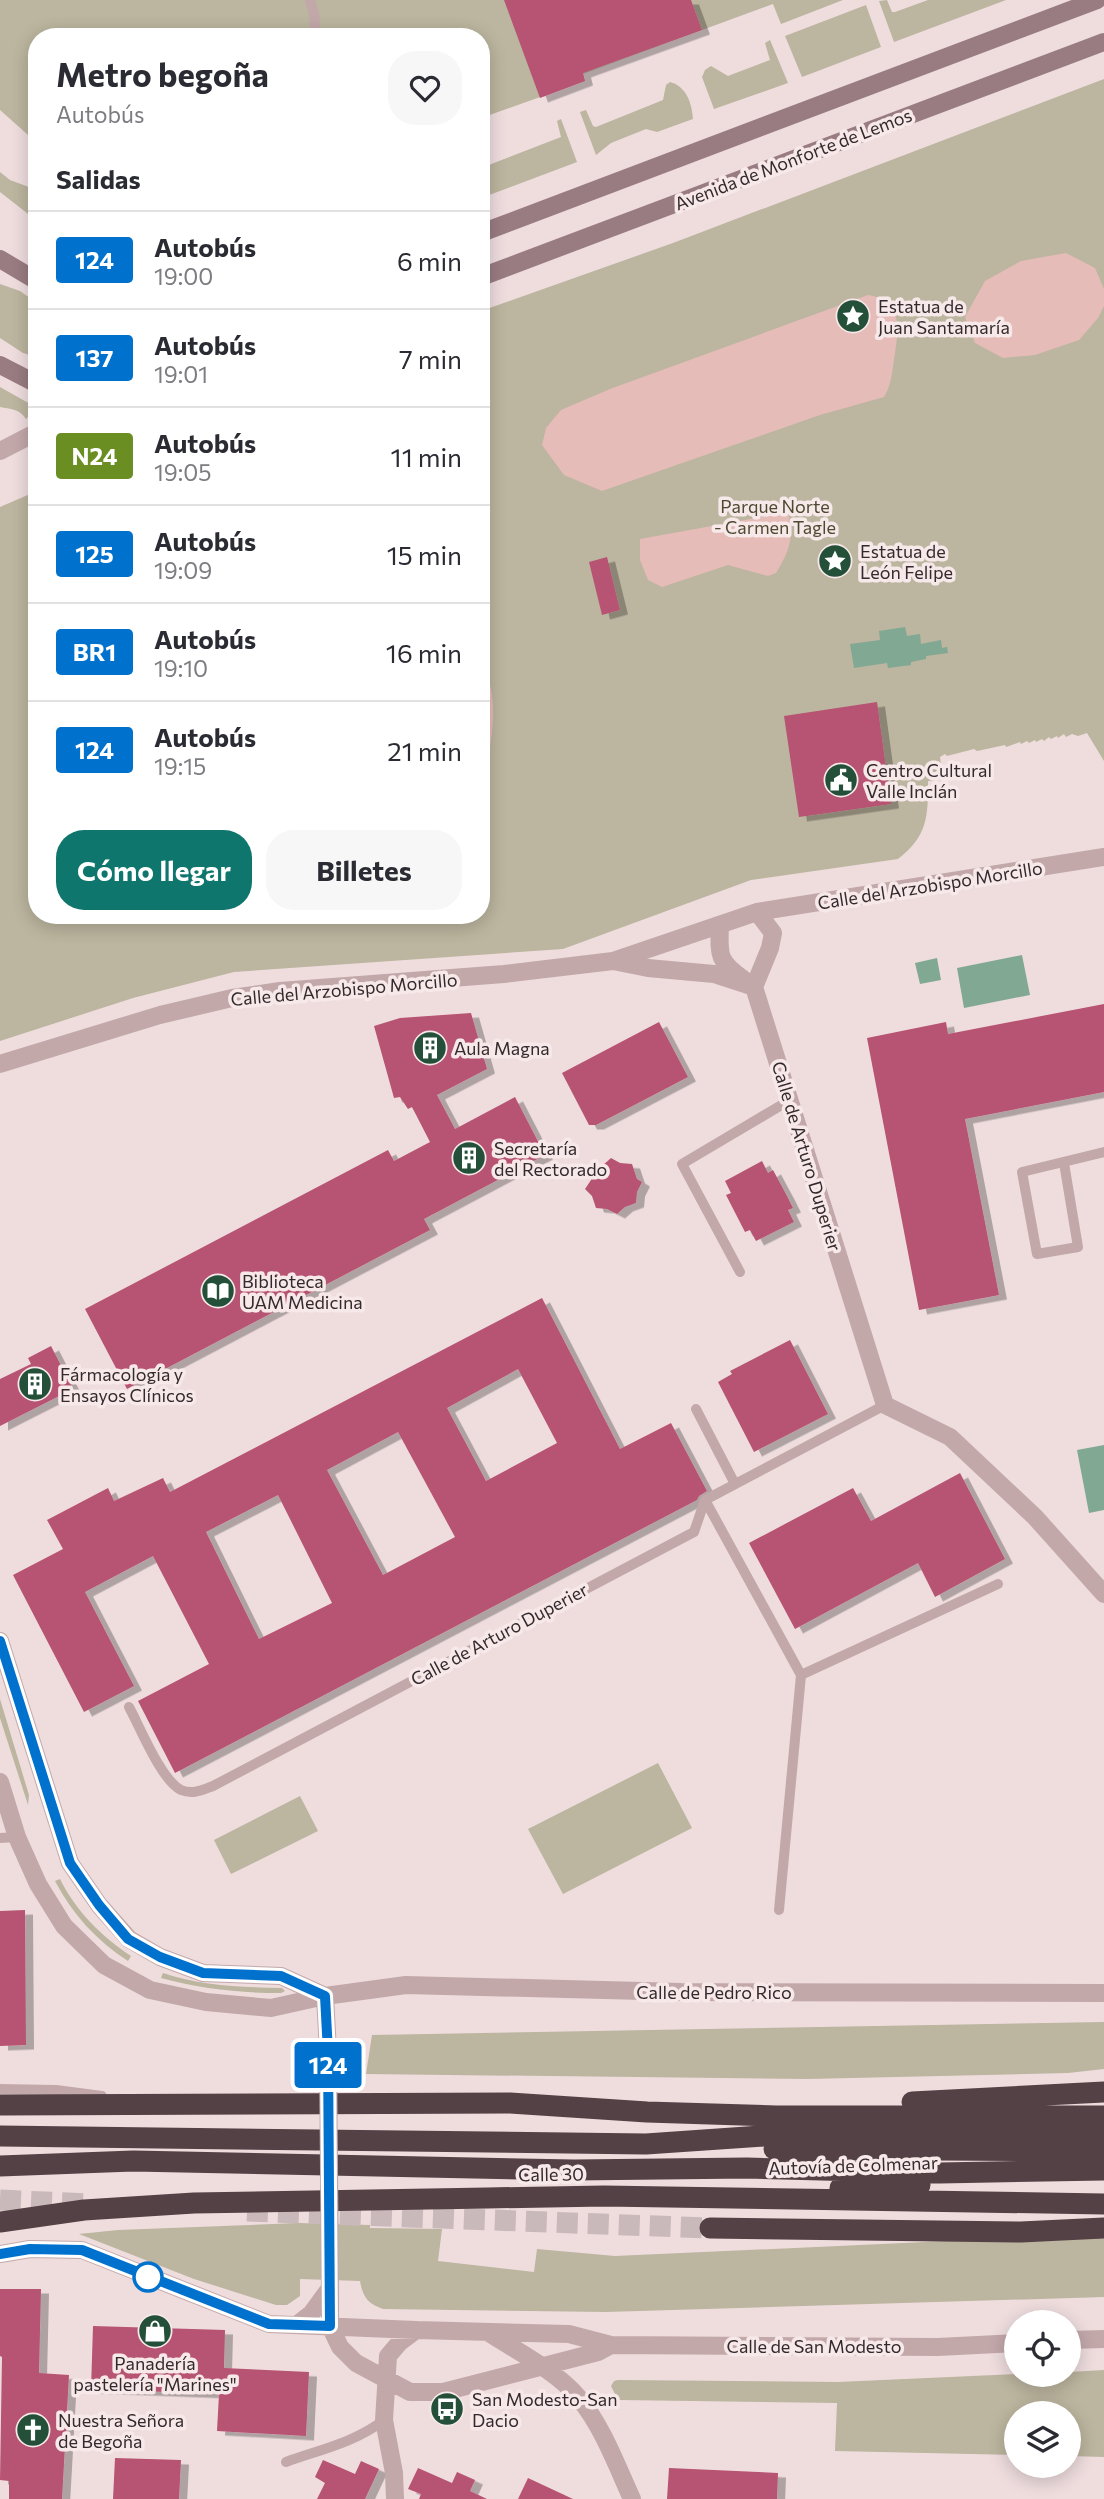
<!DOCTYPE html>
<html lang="es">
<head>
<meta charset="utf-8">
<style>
  :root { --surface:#fff; --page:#f7f7f7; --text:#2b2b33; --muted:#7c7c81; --line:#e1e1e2; --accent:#0f766e }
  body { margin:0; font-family:Commissioner,sans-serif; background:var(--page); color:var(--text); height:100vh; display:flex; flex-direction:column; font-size:26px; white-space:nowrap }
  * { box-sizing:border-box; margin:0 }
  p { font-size:23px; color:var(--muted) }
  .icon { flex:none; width:38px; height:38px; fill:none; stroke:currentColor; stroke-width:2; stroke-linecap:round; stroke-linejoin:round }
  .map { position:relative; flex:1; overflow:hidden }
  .drawer { position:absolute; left:28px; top:28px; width:462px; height:896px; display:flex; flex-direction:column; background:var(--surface); border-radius:28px; box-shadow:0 4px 18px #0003 }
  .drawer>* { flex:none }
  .badge { padding:0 14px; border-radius:5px; font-size:24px; line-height:46px }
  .controls { position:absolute; left:1004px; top:2310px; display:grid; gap:14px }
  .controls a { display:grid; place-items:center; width:77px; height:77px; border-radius:50%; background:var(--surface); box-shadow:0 4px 18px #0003; font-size:35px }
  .map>.badge { position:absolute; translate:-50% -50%; box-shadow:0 0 0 4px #fff }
  h2 { padding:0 28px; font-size:26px; line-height:63px }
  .round { display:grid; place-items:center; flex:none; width:74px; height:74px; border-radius:28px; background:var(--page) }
  .head { display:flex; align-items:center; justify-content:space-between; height:119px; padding:0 28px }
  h1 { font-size:33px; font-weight:700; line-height:52px }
  .button { display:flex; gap:14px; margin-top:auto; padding:14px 28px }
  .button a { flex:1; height:80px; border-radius:28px; background:var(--accent); color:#fff; font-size:28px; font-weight:700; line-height:80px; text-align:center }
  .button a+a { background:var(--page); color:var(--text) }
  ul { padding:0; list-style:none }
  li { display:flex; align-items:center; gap:21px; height:98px; padding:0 28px; border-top:2px solid var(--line) }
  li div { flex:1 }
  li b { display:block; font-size:26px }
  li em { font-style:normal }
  li .badge { min-width:77px; font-weight:700; text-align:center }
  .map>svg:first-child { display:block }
  .green { fill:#bcb59f }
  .sand { fill:#e6bcb8 }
  .water { fill:#80a893 }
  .building { fill:#b75373; fill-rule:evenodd; filter:url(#shadow) }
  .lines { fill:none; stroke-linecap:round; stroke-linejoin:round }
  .highway-tunnel { stroke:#cab9ba; stroke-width:21; stroke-dasharray:21 10; stroke-linecap:butt }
  .lane { stroke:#c3a8aa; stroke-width:10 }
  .street { stroke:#c3a8aa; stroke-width:18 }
  .secondary { stroke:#997c82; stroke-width:18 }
  .highway { stroke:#544146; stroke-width:21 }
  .street-bridge { stroke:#c3a8aa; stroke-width:18 }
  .line-casing { stroke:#fff; stroke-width:16 }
  .line { stroke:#0072ce; stroke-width:10 }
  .stop-dot { fill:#fff; stroke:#0072ce; stroke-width:3.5 }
  .labels { text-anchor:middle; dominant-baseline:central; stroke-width:7; stroke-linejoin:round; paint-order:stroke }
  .street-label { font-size:18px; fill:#34292c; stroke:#f7e9e9 }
  .poi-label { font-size:18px; fill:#34292c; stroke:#f7e9e9; text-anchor:start }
  .park-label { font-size:18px; fill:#4f4930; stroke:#f7e9e9 }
</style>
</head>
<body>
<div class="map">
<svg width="1104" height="2499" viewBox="0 0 1104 2499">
  <defs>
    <filter id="shadow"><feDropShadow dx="8" dy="4.5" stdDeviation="0" flood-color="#0004"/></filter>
  </defs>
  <rect width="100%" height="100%" fill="#efddde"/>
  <path class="green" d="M 0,0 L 843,0 L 781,24 L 773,4 L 596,69 L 583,74 L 585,81 L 481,118 L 481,37 L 37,37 L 37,143 L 0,110 Z
    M 887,0 L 892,12 L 895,12 L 928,0 L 1006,0 L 894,42 L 879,1 Z
    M 866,5 L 881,47 L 802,77 L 785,36 Z
    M 770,40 L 788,83 L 714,109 L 702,77 L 705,70 L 711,66 L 728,76 L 770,60 L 765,43 Z
    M 1104,79 L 1104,761 L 1087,733 L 1078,736 L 1072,734 L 1066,737 L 1064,734 L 1058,738 L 1057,736 L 1051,739 L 1049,737 L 1044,741 L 1042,739 L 1036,742 L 1035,740 L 1029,743 L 1027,741 L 1021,744 L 1020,742 L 1006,747 L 1005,745 L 977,751 L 974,749 L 947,756 L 945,754 L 940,757 L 943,779 L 928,781 C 928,816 928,836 898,859 L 751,880 L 563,949 L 234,972 L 133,998 L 0,1041 L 0,507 L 37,491 L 37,915 L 481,915 L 481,311 L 673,243 Z
    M 670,82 C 686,86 692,103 693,119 L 657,132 L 646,129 L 611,143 L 596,155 L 580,112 L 586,110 L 593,126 L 596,127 L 663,100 L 666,85 Z
    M 561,119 L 577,162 L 481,198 L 481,168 L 561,137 L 557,121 Z
    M 0,172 L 10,180 L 37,190 L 37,221 L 0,192 Z
    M 0,284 L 20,291 L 37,303 L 37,357 L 23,353 L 0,338 Z
    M 0,387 L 32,405 L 32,413 L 26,419 C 20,409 10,409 0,407 Z
    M 0,1699 L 29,1795 L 28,1805 L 0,1718 Z
    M 658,1763 L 692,1828 L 563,1894 L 528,1829 Z
    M 300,1796 L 318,1831 L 231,1874 L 214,1840 Z
    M 60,1879 C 76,1911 101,1936 131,1956 L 128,1961 C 97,1941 72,1914 55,1881 Z
    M 163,1973 C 201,1986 242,1987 282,1988 L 285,1991 L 281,1993 C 240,1993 201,1989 161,1978 Z
    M 1104,2022 L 1104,2069 L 1068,2073 L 807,2079 L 366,2074 L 372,2035 Z
    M 298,2223 L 370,2225 L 370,2228 L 442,2229 L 438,2261 L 534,2272 L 537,2249 L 615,2256 L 1104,2234 L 1104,2297 L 606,2312 L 383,2309 C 367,2303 363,2297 360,2281 L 300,2279 L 300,2296 L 287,2305 L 276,2305 L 194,2279 L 79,2234 L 118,2230 Z
    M 1104,2370 L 1104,2457 L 1069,2456 L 1069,2413 L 1017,2413 L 1017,2455 L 835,2451 L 837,2403 L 618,2400 L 611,2386 L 614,2381 L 618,2380 L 838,2382 L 1017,2374 L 1069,2375 L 1069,2372 Z"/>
  <path class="sand" d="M 1066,253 L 1095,268 L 1104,289 L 1104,306 L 1098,318 L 1079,340 L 1035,355 L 1003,358 L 975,343 L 965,317 L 985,281 L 1021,261 Z
    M 868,295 C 905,300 898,332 894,360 C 892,373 891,386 884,397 L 820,415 L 602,491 L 564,475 L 542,445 L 546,428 L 561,410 L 610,389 Z
    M 788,512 C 794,538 790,550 776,573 L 768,576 L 728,565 L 662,587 L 648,580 L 640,560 L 640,539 Z
    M 481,663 C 499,693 493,728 488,761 L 481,763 Z"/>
  <path class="water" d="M 905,627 L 907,636 L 920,634 L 921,644 L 941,640 L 942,648 L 947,647 L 948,653 L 926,656 L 926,659 L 911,662 L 911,665 L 888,668 L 887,663 L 854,668 L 850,644 L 880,640 L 879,631 Z
    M 1022,955 L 1030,995 L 964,1008 L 957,968 Z
    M 937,958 L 941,980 L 920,984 L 915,963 Z
    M 1104,1445 L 1104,1510 L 1089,1513 L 1077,1450 Z"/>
  <path class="building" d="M 504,0 L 691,0 L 702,30 L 583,73 L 585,81 L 540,98 Z
    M 607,557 L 620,610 L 602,615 L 589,562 Z
    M 877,702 L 891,804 L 799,817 L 784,716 Z
    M 1104,1004 L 1104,1092 L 965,1119 L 999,1295 L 919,1310 L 867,1038 L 946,1022 L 948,1034 Z
    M 471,1013 L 487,1069 L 437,1095 L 455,1129 L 515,1097 L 545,1155 L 424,1219 L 430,1230 L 127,1389 L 85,1309 L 388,1150 L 394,1161 L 430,1142 L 412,1107 L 408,1109 L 400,1097 L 394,1098 L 374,1026 L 400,1018 Z
    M 659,1022 L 688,1077 L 596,1125 L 589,1125 L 562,1073 Z
    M 611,1158 L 620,1163 L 632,1164 L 637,1179 L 642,1182 L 637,1192 L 636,1203 L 625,1207 L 617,1214 L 607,1209 L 596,1208 L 592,1196 L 585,1189 L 591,1180 L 592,1168 L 602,1166 Z
    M 762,1161 L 768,1173 L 773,1170 L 787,1196 L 793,1208 L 788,1210 L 794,1222 L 756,1241 L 750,1230 L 745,1232 L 726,1195 L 731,1193 L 725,1181 Z
    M 542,1298 L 620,1449 L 671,1423 L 707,1491 L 699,1496 L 697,1500 L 175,1773 L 138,1701 L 209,1664 L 153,1556 L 85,1592 L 134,1686 L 84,1712 L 13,1575 L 63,1549 L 47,1520 L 108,1488 L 114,1501 L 163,1478 L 170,1492 ZM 518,1369 L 557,1443 L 486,1481 L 447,1408 ZM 398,1432 L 455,1537 L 383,1575 L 327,1470 ZM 278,1495 L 332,1603 L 259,1639 L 206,1532 Z
    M 790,1340 L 828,1414 L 754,1452 L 718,1382 L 732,1374 L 730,1371 Z
    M 51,1346 L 73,1389 L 0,1426 L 0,1379 L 31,1364 L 28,1358 Z
    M 960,1473 L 1005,1559 L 935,1597 L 918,1563 L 795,1629 L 749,1543 L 853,1488 L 871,1521 Z
    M 25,1910 L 26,2045 L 0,2046 L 0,1911 Z
    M 0,2289 L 41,2289 L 39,2373 L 69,2375 L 62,2499 L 9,2499 L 9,2481 L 0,2480 L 2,2357 L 0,2356 Z
    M 93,2326 L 225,2330 L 224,2368 L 309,2372 L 306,2436 L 217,2431 L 219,2394 L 91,2389 Z
    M 115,2458 L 181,2460 L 179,2499 L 113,2499 Z
    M 323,2460 L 355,2474 L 361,2461 L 379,2469 L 365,2499 L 317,2499 L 325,2483 L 315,2477 Z
    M 418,2468 L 452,2483 L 457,2472 L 475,2480 L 470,2491 L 487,2499 L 419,2499 L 421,2494 L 408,2489 Z
    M 669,2468 L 778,2473 L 777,2499 L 667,2499 Z
    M 528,2478 L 573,2499 L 518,2499 Z"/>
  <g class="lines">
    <path class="highway-tunnel" d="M 0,2200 L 89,2204
      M 247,2211 L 710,2228"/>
    <path class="lane" d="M 310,0 L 314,14 L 316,37
      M 1064,1163 L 1078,1247 L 1037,1254 L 1022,1172 L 1104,1152
      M 740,1272 L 682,1164 L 790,1100
      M 696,1409 L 735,1484
      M 705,1500 L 801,1675 L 779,1910
      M 801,1675 L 998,1584
      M 129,1707 C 140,1727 161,1780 181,1790 C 193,1795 202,1790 213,1786 L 694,1532 L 705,1500 L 885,1405
      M 0,1838 L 17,1837
      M 0,2089 L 56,2090 L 102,2096
      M 286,2462 C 319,2450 356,2442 384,2420"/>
    <path class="street" d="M 0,451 L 37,432
      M 720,925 C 719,954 717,961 743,979
      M 613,961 L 648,968 L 714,974 L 754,987
      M 754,987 L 885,1405 L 950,1437 L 1035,1517 L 1104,1594
      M 754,987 L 770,948 L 773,933 L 757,912
      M 0,1064 L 160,1015 L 232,998 L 280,991 L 504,974 L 613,961 L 757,912 L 1104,857
      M 0,1641 L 70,1863 L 99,1905 L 129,1939 L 160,1957 L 203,1973 L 281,1976 L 325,1996
      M 0,1782 L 17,1837 L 38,1884 L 64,1926 L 104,1965 L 150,1990 L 206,2002 L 271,2008 L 325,1996 L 406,1985 L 681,1992 L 1104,1993
      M 325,1996 L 328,2051
      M 0,2254 L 30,2249 L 82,2250 L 269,2324 L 416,2330 L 569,2334 L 611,2345 L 938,2347 L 1017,2343
      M 330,2288 L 330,2326 L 340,2347 L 356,2363 L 410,2392 L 443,2392 L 598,2352 L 611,2345
      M 298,2324 L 311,2314 L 330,2288
      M 489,2333 C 517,2351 557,2372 578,2397 C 603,2427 616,2464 632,2499
      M 1069,2340 L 1104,2339
      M 395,2499 L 394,2473 L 384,2420 L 388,2356 L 400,2342 L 416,2330"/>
    <path class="secondary" d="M 481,233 L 1097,0
      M 0,259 L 37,281
      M 481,277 L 1104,42
      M 0,365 L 37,384"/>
    <path class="highway" d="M 912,2102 L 1104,2092
      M 0,2105 L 510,2103 L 647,2112 L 776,2116 L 1104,2116
      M 0,2136 L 646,2144 L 777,2135 L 1104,2134
      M 774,2149 L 1104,2151
      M 0,2166 L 133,2161 L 574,2170 L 747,2168 L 940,2173 L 1104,2170
      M 840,2188 L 920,2185
      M 0,2222 L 84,2210 L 194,2203 L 487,2198 L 604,2196 L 1104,2204
      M 710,2228 L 1021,2232 L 1104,2228"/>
    <path class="street-bridge" d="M 328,2051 L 330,2288"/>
  </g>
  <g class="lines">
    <g class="line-casing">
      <path id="line" d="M 0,1641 L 70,1863 L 99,1905 L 128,1939 L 160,1957 L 203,1973 L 281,1976 L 325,1996 L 328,2052 L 330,2326 L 269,2324 L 82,2250 L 30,2249 L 0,2254"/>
    </g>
    <use href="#line" class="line"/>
  </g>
  <defs>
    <g id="sight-disc" transform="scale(1.75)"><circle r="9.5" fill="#24503a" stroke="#f7e9e9"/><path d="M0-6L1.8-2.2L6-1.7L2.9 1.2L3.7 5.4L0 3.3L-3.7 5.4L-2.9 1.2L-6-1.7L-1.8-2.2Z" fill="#fff"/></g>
    <g id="civic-disc" transform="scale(1.75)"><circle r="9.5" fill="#24503a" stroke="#f7e9e9"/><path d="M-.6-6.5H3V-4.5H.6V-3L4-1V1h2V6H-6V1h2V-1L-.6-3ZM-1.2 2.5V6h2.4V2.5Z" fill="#fff"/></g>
    <g id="building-disc" transform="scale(1.75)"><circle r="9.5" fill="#24503a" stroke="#f7e9e9"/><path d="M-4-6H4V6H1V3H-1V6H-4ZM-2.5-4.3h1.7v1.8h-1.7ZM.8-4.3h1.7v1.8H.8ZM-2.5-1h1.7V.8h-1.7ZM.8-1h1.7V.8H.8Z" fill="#fff"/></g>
    <g id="library-disc" transform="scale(1.75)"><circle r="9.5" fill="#24503a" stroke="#f7e9e9"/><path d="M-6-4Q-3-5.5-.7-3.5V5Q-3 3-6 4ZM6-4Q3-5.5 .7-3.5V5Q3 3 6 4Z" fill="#fff"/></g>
    <g id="shop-disc" transform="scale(1.75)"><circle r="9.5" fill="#24503a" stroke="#f7e9e9"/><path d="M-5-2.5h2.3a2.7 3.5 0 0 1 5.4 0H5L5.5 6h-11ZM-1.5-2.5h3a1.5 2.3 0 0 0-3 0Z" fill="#fff"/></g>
    <g id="bus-disc" transform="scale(1.75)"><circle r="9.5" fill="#24503a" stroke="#f7e9e9"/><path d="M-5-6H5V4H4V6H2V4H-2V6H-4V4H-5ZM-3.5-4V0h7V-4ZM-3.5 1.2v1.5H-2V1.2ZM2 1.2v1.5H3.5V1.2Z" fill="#fff"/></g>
    <g id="church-disc" transform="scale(1.75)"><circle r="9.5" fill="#24503a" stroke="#f7e9e9"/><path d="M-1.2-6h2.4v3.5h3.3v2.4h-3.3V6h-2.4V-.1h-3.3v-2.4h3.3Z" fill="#fff"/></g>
  </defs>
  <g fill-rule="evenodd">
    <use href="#sight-disc" x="853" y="316"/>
    <use href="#sight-disc" x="835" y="561"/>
    <use href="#civic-disc" x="841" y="780"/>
    <use href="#building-disc" x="430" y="1048"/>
    <use href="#building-disc" x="469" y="1158"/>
    <use href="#library-disc" x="218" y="1291"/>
    <use href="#building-disc" x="35" y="1384"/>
    <use href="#shop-disc" x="155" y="2331"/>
    <use href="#bus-disc" x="447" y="2409"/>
    <use href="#church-disc" x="33" y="2430"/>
  </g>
  <circle class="stop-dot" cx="148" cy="2277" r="14"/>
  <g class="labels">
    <g class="street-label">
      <text transform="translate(793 159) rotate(-21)">Avenida de Monforte de Lemos</text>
      <text transform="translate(930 885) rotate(-9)">Calle del Arzobispo Morcillo</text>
      <text transform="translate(344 989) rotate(-5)">Calle del Arzobispo Morcillo</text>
      <text transform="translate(807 1156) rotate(73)">Calle de Arturo Duperier</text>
      <text transform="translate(499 1634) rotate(-28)">Calle de Arturo Duperier</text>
      <text x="714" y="1992">Calle de Pedro Rico</text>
      <text transform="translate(853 2165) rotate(-2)">Autovía de Colmenar</text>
      <text transform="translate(551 2174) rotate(-1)">Calle 30</text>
      <text x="814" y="2346">Calle de San Modesto</text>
    </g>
    <g class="poi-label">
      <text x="878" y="306">Estatua de<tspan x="878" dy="21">Juan Santamaría</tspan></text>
      <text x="860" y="551">Estatua de<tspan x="860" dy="21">León Felipe</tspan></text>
      <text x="866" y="770">Centro Cultural<tspan x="866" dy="21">Valle Inclán</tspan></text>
      <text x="454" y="1048">Aula Magna</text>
      <text x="494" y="1148">Secretaría<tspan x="494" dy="21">del Rectorado</tspan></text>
      <text x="242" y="1281">Biblioteca<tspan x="242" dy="21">UAM Medicina</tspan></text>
      <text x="60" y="1374">Fármacología y<tspan x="60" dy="21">Ensayos Clínicos</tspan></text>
      <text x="155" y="2363" text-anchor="middle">Panadería<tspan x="155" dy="21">pastelería "Marines"</tspan></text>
      <text x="472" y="2399">San Modesto-San<tspan x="472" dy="21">Dacio</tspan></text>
      <text x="58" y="2420">Nuestra Señora<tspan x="58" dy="21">de Begoña</tspan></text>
    </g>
    <g class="park-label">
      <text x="775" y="506">Parque Norte<tspan x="775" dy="21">- Carmen Tagle</tspan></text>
    </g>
  </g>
</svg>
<div class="controls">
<a><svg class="icon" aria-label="locate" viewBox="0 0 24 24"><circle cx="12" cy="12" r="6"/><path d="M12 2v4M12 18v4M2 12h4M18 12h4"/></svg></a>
<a><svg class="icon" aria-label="layers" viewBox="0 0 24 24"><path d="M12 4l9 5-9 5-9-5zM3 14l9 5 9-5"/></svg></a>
</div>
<b class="badge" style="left:328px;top:2065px;background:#0072ce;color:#fff">124</b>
<section class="drawer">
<div class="head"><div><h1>Metro begoña</h1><p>Autobús</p></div><a class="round"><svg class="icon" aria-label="heart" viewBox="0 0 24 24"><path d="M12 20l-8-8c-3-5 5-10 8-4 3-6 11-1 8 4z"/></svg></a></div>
<h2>Salidas</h2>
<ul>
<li><span class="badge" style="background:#0072ce;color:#fff">124</span><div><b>Autobús</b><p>19:00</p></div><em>6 min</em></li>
<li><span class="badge" style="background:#0072ce;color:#fff">137</span><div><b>Autobús</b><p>19:01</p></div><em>7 min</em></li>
<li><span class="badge" style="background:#6b8e23;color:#fff">N24</span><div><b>Autobús</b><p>19:05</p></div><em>11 min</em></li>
<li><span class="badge" style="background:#0072ce;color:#fff">125</span><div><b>Autobús</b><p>19:09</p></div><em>15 min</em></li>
<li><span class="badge" style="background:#0072ce;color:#fff">BR1</span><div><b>Autobús</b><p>19:10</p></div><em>16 min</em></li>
<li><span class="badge" style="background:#0072ce;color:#fff">124</span><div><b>Autobús</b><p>19:15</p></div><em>21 min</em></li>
</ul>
<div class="button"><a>Cómo llegar</a><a>Billetes</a></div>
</section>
</div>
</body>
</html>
